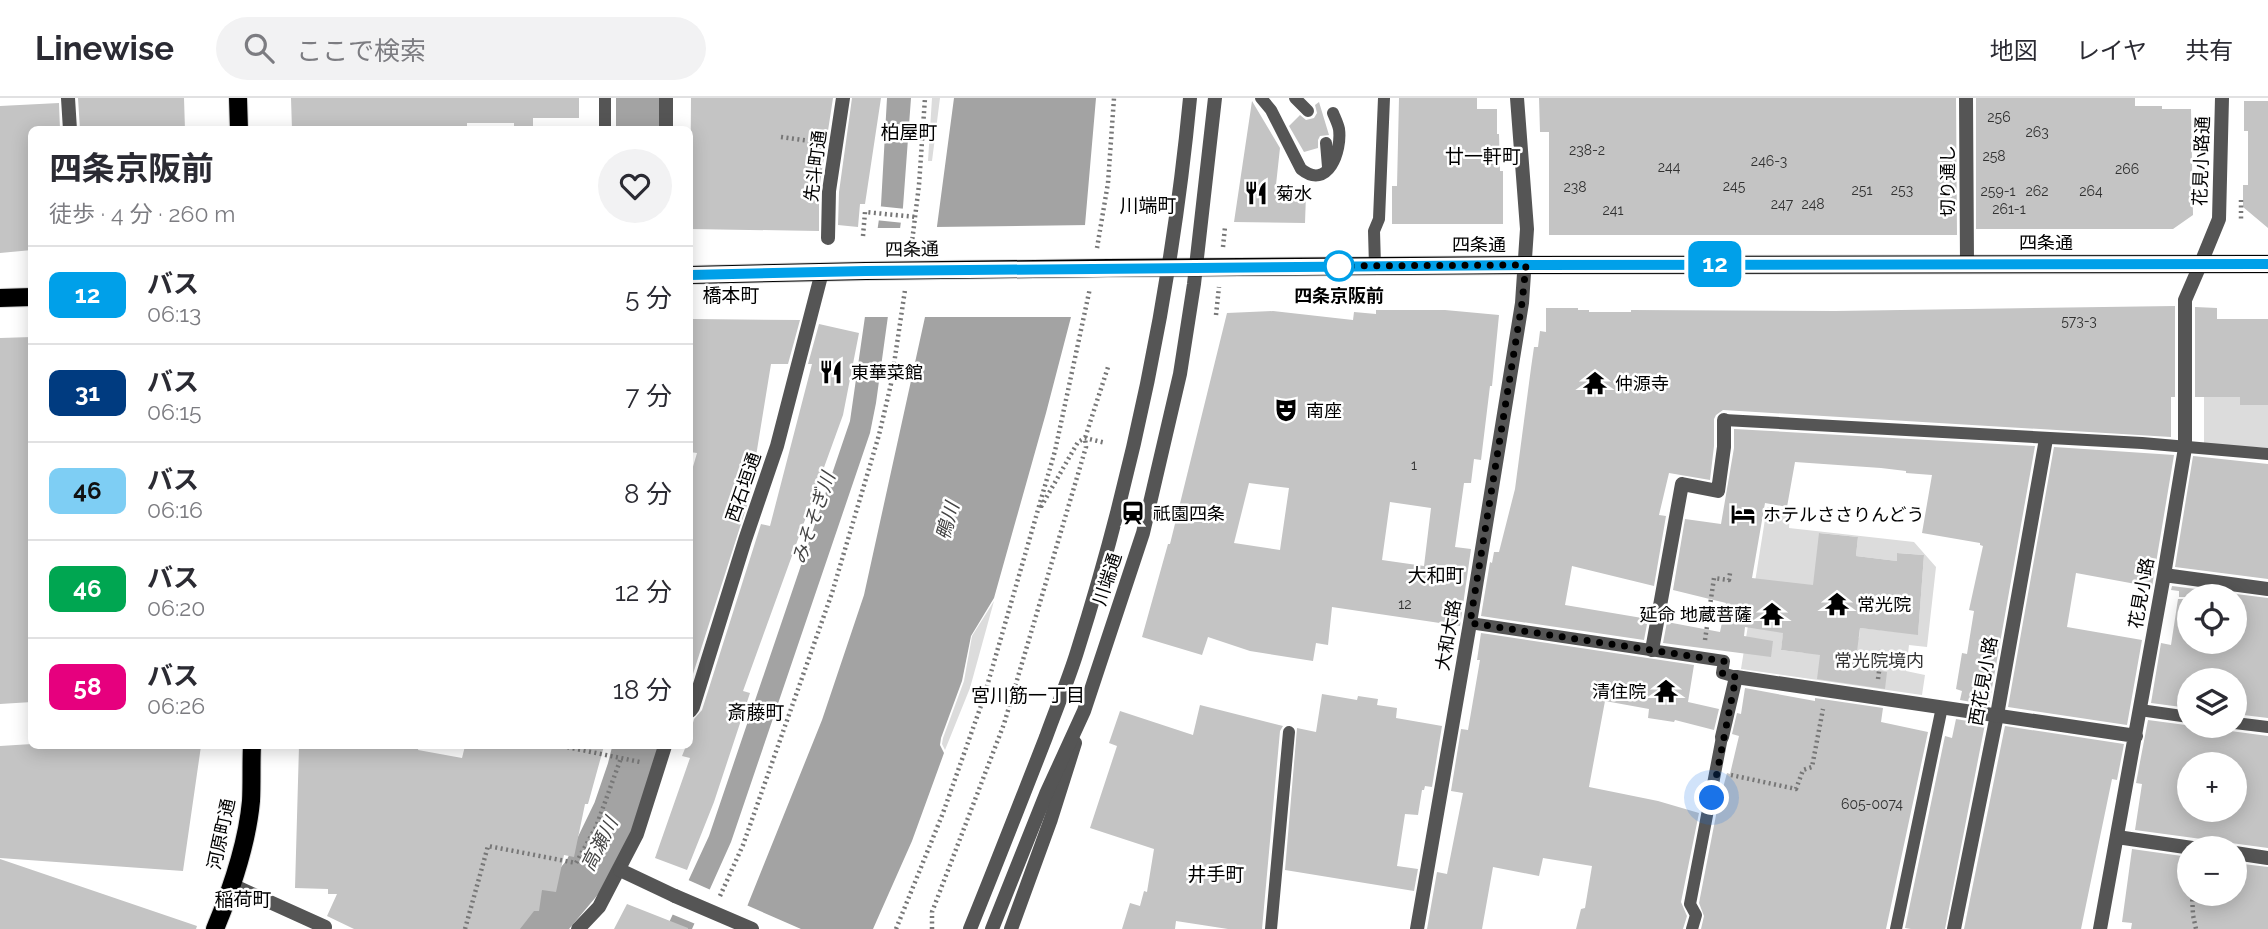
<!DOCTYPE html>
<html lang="ja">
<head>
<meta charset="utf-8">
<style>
  :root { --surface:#fff; --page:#f2f2f3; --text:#2b2b33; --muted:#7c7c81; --line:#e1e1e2 }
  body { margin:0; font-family:Raleway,"Noto Sans JP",sans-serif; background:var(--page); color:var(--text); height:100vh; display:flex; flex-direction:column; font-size:26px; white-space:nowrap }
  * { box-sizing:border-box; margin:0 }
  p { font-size:23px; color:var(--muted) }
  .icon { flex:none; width:38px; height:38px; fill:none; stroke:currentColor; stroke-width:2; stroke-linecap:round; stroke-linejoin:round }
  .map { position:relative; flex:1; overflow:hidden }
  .drawer { position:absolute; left:28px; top:28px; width:665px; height:623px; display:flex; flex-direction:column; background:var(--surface); border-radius:10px; box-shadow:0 4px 18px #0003 }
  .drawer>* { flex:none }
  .badge { padding:0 14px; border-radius:10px; font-size:24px; line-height:46px }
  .controls { position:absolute; left:2177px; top:486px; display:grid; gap:14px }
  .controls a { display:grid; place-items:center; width:70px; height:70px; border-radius:50%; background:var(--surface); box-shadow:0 4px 18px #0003; font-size:35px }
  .you { position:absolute; width:35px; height:35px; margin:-18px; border:5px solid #fff; border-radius:50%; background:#1a73e8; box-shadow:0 0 0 10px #1a73e833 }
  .map>.badge { position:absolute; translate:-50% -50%; box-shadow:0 0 0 4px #fff }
  .round { display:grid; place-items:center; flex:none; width:74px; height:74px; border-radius:37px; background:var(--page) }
  .head { display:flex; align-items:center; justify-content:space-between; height:119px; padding:0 21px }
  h1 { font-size:33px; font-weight:700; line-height:52px }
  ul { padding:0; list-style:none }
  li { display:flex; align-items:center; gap:21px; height:98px; padding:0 21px; border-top:2px solid var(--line) }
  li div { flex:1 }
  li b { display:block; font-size:26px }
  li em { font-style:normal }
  li .badge { min-width:77px; font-weight:700; text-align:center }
  header { display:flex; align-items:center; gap:42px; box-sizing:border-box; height:98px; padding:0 35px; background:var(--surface); border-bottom:2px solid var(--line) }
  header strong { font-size:33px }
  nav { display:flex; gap:38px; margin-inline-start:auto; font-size:24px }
  .search { width:490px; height:63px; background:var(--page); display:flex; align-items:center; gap:18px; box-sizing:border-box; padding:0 24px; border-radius:38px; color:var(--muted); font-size:26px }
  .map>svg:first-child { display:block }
  .green { fill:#dcdcdc; fill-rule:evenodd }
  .water { fill:#a3a3a3 }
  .pier { fill:#fff }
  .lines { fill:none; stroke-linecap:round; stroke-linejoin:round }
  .river { stroke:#a3a3a3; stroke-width:46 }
  .building { fill:#c4c4c4; fill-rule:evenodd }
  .primary-casing { stroke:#dbdbdb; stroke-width:20 }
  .path { stroke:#777; stroke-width:4.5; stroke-dasharray:2 3.5; stroke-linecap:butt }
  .service { stroke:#555; stroke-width:12 }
  .pedestrian { stroke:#555; stroke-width:14 }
  .minor { stroke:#555; stroke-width:14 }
  .tertiary { stroke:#555; stroke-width:14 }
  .primary { stroke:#000; stroke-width:18 }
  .primary-bridge-casing { stroke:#dbdbdb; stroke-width:20; stroke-linecap:butt }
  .tertiary-bridge { stroke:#555; stroke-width:14 }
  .primary-bridge { stroke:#000; stroke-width:18 }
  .line-casing { stroke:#fff; stroke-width:16 }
  .line { stroke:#00a0e9; stroke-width:10 }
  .walk { stroke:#000; stroke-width:7; stroke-dasharray:0 12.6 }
  .stop-dot { fill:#fff; stroke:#00a0e9; stroke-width:3.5 }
  .labels { text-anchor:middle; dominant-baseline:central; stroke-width:5; stroke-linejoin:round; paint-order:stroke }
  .number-label { font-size:14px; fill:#313131 }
  .street-label { font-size:18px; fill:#000; stroke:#fff }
  .poi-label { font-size:18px; fill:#000; stroke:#fff; text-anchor:start }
  .stop-label { font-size:18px; font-weight:bold; fill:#000; stroke:#fff }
  .park-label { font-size:18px; fill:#333; stroke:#fff }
  .neighbourhood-label { font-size:19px; fill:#000; stroke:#fff }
  .water-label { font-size:19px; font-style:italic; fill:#444; stroke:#fff }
</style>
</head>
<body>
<header>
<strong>Linewise</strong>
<div class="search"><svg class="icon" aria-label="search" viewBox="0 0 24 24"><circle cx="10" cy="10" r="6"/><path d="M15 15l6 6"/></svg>ここで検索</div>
<nav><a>地図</a><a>レイヤ</a><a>共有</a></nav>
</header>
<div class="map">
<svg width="2268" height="831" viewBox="0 0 2268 831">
  <rect width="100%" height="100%" fill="#fff"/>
  <path class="green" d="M 932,0 L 940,0 L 932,63 L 928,63 Z
    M 2204,299 L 2240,299 L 2240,307 L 2268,307 L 2268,350 L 2204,346 Z
    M 1767,409 L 1790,412 L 1789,430 L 1914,444 L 1936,469 L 1927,549 L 1909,547 L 1906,573 L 1925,577 L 1922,597 L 1741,571 ZM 1820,435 L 1858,439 L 1856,458 L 1897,463 L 1898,455 L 1924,457 L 1918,536 L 1860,530 L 1859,540 L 1852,539 L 1805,555 L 1781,552 L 1784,529 L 1841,485 L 1817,456 Z
    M 994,503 L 970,590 L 945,652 L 942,646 L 943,640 L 964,583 L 972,538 Z"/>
  <path class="water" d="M 887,0 L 911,0 L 903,109 L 876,305 L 870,335 L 731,744 L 692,831 L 666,831 L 709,738 L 850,323 L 881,107 Z
    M 954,0 L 1096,0 L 1085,127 L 1071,219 L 1046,315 L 994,500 L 971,538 L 962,583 L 941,640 L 940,647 L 944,655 L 912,743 L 873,831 L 738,831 L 822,622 L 864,497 L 925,219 Z"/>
  <path class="pier" d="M 877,108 L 906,111 L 904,125 L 875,122 Z
    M 1089,127 L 1074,219 L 921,219 L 934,129 Z
    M 874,130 L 904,130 L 891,219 L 862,219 Z
    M 686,781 L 713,793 L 698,827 L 669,815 Z
    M 744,806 L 801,831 L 735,831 Z"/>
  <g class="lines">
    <path class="river" d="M 639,32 L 639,0
      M 539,831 L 586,775 L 616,713 L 630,672 L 636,648"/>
  </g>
  <path class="building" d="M 78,0 L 184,0 L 185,32 L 80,32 Z
    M 291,0 L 579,0 L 579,20 L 533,20 L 533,32 L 514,32 L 514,25 L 467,25 L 467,32 L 292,32 Z
    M 691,0 L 833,0 L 819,92 L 819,133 L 690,131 Z
    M 852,0 L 881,0 L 865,106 L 860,106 L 858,129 L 838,127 L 839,94 Z
    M 1399,0 L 1477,0 L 1477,11 L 1497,11 L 1497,36 L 1499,36 L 1500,73 L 1503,73 L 1503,126 L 1392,126 L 1392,88 L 1397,88 Z
    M 1539,0 L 1956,0 L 1957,137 L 1549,137 L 1549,34 L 1540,34 Z
    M 1976,0 L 2135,0 L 2135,8 L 2162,8 L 2162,11 L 2191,11 L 2193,117 L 2173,131 L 1976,131 Z
    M 1252,3 L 1280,50 L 1275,96 L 1306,96 L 1305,125 L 1234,124 Z
    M 2244,3 L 2268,3 L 2268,130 L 2243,109 L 2243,87 L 2248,87 L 2248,33 L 2244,33 Z
    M 1319,4 L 1329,37 L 1320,38 L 1318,42 L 1318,50 L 1304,54 L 1289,28 L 1300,17 L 1306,22 L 1314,20 L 1317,15 L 1315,7 Z
    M 59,5 L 60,32 L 32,32 L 32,44 L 28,44 L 32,75 L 32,152 L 0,155 L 0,8 Z
    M 2175,208 L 2175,299 L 2171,299 L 2171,339 L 1723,312 L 1716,317 L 1714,321 L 1714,348 L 1710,382 L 1669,375 L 1659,417 L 1666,418 L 1654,488 L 1572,468 L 1565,507 L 1648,521 L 1644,542 L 1481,518 L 1490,464 L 1492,465 L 1494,454 L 1499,454 L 1515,391 L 1531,270 L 1534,249 L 1538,249 L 1540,233 L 1546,234 L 1546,210 L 1578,210 L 1578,212 L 1589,212 L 1589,214 L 1631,214 L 1631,212 L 1835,213 Z
    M 2195,209 L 2217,210 L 2217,221 L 2268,221 L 2268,307 L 2240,307 L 2240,299 L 2195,299 Z
    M 1376,212 L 1445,212 L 1499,217 L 1492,288 L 1490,288 L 1481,362 L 1474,361 L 1471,385 L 1464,385 L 1455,449 L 1471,451 L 1460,528 L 1332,509 L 1328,547 L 1316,545 L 1313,563 L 1250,553 L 1208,539 L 1202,557 L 1142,539 L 1168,446 L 1170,446 L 1227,215 L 1273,213 L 1353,222 L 1354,214 L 1376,216 ZM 1249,385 L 1289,390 L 1280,452 L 1234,445 ZM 1390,404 L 1431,410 L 1424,468 L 1382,462 Z
    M 693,221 L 800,222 L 788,266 L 771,266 L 749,401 L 693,576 L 690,575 L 690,379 L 697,355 L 690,354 L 690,313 L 693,301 Z
    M 819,226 L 859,235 L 843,317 L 743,593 L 750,595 L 714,704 L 687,772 L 655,760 L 690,660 L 682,658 L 686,648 L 690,648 L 690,636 L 694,621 L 702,612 L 761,426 L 770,428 L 812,266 L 808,266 Z
    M 32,239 L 32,604 L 0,606 L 0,240 Z
    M 1734,331 L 2035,348 L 1989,607 L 1960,602 L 1962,593 L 1956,591 L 1962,555 L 1967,556 L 1974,513 L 1969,512 L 1983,448 L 1980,447 L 1980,445 L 1922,435 L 1932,377 L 1906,375 L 1906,373 L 1881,370 L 1795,364 L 1787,409 L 1765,405 L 1752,480 L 1813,487 L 1819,435 L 1858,439 L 1856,458 L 1897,463 L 1897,455 L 1924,457 L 1918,537 L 1860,530 L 1855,569 L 1887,574 L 1885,591 L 1817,581 L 1820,557 L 1781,552 L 1783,535 L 1745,529 L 1744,538 L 1773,543 L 1771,559 L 1663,545 L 1667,524 L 1720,534 L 1726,505 L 1673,492 L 1685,421 L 1721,426 L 1734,350 Z
    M 2054,349 L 2174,357 L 2152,489 L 2076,475 L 2067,529 L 2142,542 L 2127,627 L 2008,609 Z
    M 2193,358 L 2268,366 L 2268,481 L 2175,469 Z
    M 2172,488 L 2268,500 L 2268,620 L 2235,616 L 2235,583 L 2189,583 L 2189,610 L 2151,605 L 2161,545 L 2171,547 L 2178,501 L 2189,501 L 2189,544 L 2235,544 L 2235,499 L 2179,499 L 2179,493 L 2171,492 Z
    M 1481,535 L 1694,567 L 1688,604 L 1719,611 L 1714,632 L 1675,622 L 1674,624 L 1648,620 L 1649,611 L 1605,603 L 1589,689 L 1658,703 L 1699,715 L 1681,804 L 1687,818 L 1683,831 L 1576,831 L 1581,811 L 1585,810 L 1592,768 L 1543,760 L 1539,778 L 1493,769 L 1482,831 L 1427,831 L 1437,774 L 1447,776 L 1463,695 L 1451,693 L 1461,631 L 1468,632 L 1480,562 L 1477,562 Z
    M 1745,590 L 1815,603 L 1815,600 L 1883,610 L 1881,624 L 1928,634 L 1886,831 L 1701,831 L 1704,818 L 1699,805 L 1717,712 L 1727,675 L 1730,676 L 1739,638 L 1732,636 L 1737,615 L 1741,616 Z
    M 1322,596 L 1357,602 L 1358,598 L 1378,601 L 1377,607 L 1397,610 L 1396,620 L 1442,628 L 1432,689 L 1425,688 L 1424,692 L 1422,692 L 1418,717 L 1405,716 L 1397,768 L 1418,771 L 1414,793 L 1285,772 L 1297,630 L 1316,634 Z
    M 1200,607 L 1283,628 L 1280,633 L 1262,831 L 1228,831 L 1176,823 L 1175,831 L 1122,831 L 1130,805 L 1140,808 L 1144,793 L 1147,794 L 1154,751 L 1090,730 L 1117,648 L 1109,645 L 1120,613 L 1193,637 Z
    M 1956,621 L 1985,626 L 1945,831 L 1911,831 L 1905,830 L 1945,638 L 1952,640 Z
    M 2148,622 L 2268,638 L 2268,750 L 2135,732 L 2142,686 L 2136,685 ZM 2189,667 L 2235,667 L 2235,712 L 2189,712 Z
    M 2005,628 L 2124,646 L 2117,682 L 2112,681 L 2081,831 L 1964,831 Z
    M 32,646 L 201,648 L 183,773 L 0,760 L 0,648 Z
    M 299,648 L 419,648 L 418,652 L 462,660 L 465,648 L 604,648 L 588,706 L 585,706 L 574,759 L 564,757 L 556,794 L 542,792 L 539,813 L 534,813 L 520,831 L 354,831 L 327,818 L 337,796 L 328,796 L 328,791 L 295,790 Z
    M 2132,751 L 2189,759 L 2189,796 L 2235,796 L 2235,765 L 2268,769 L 2268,831 L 2131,831 L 2132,825 L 2122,824 Z
    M 0,761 L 197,828 L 196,831 L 0,831 Z
    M 627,806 L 688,830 L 688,831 L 614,831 Z"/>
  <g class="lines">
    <g class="primary-casing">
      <path id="primary" d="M 238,0 L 239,32
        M 1108,170 L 1526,167 L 2268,166
        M 690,177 L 866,173
        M 0,200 L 32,199
        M 215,831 C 232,790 247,747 251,703 C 252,685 251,666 252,648"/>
    </g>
    <path class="path" d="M 781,39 L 817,44
      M 2241,102 L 2241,121
      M 863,138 L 865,114 L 916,119
      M 1223,149 L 1225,129
      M 1097,150 L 1108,85 L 1114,0
      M 911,152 L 919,87 L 925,0
      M 1216,217 L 1219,189
      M 1041,409 L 1078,344 L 1085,340 L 1106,345
      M 1705,542 L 1714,480 L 1729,482 L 1730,475
      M 1878,581 L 1882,552
      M 562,648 L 640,664
      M 1731,677 L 1796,691 L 1803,672 L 1812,669 L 1823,611
      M 2192,796 L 2193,817 L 2196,831
      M 720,798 L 743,747 L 832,495 L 879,337 L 891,286 L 905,192
      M 465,831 L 488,748 L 576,765 L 596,729 L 621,660
      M 896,831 L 943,715 L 983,602 L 1055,353 L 1090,190
      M 932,831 L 932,814 L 1004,626 L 1086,349 L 1085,340 L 1109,266"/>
    <path class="service" d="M 605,0 L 605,32
      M 1261,0 L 1271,12 L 1301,71 C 1328,93 1342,53 1339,31 C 1338,26 1335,20 1333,15
      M 1295,0 L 1308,13
      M 1326,45 L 1328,69
      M 1375,168 L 1374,133 L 1379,121 L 1384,0
      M 1724,322 L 2142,345 L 2268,356
      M 1470,525 L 1724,563 L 1722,575 L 1736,579
      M 2140,612 L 2189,619
      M 2235,625 L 2268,629
      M 1271,831 L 1289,634
      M 1692,831 L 1696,817 L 1690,806 L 1722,639
      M 1896,831 L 1942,609"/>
    <path class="pedestrian" d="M 68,0 L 70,32
      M 828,140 L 829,93 L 843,0
      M 1652,552 L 1682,386 L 1718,393 L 1724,349 L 1724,322
      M 690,613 L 693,609 L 745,442 L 777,348 L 822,174
      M 1722,639 L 1736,579
      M 1954,831 L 1997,617 L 2046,341"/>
    <path class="minor" d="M 666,0 L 666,32
      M 1966,0 L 1967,165
      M 2164,477 L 2268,491
      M 1736,579 L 2136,638
      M 2117,739 L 2199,751
      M 2235,755 L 2268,760
      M 232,787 L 325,829
      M 578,831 L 599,809 L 637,736 L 665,648
      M 1011,831 L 1051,721 L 1075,645
      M 1417,831 L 1470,525 L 1522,205 L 1527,131 L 1517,0
      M 2100,831 L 2164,477 L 2185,350 L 2185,202 L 2201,165"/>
    <path class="tertiary" d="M 2201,165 L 2219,121 L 2222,0
      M 620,772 L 675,798
      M 970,831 C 996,767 1021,703 1046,639 C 1056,611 1068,583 1077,554 C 1134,374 1172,189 1190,0
      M 992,831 L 1046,696 L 1084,613 L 1143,435 L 1180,276 L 1194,186 L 1215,0"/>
    <use href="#primary" class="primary"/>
    <g class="primary-bridge-casing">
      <path id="primary-bridge" d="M 866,173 L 1108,170"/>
    </g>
    <path class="tertiary-bridge" d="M 675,798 L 752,831"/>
    <use href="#primary-bridge" class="primary-bridge"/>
  </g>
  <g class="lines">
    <g class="line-casing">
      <path id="line" d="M 690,177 L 866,173 L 1526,167 L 2268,166"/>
    </g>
    <use href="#line" class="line"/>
    <path class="walk" d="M 1339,168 L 1526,167 L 1522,205 L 1470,525 L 1724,563 L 1722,575 L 1736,579 L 1712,700"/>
  </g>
  <defs>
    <g id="restaurant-bare" transform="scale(1.89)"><path d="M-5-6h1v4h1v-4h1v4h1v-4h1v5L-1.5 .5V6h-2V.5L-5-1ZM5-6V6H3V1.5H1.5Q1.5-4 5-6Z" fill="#000" stroke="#fff" stroke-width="2.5" paint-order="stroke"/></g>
    <g id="temple-bare" transform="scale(1.89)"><path d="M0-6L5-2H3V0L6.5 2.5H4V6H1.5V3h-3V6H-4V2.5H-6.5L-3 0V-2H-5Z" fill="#000" stroke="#fff" stroke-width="2.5" paint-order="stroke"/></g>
    <g id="theatre-bare" transform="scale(1.89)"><path d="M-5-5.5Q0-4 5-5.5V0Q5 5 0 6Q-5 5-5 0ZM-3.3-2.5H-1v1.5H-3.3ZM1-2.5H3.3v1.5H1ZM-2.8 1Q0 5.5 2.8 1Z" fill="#000" stroke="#fff" stroke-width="2.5" paint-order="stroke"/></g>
    <g id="station-bare" transform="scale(1.89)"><path d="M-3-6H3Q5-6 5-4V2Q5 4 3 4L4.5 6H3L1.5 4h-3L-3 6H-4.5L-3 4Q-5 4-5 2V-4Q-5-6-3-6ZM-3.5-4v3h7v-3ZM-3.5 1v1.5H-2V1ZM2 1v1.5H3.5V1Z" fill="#000" stroke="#fff" stroke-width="2.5" paint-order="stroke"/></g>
    <g id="hotel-bare" transform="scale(1.89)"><path d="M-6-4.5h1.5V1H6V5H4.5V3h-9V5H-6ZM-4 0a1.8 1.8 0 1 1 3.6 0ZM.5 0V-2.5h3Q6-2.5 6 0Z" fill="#000" stroke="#fff" stroke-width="2.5" paint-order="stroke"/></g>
  </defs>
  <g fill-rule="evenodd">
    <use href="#restaurant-bare" x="1256" y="95"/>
    <use href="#restaurant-bare" x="831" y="274"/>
    <use href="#temple-bare" x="1595" y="285"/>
    <use href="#theatre-bare" x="1286" y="312"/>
    <use href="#station-bare" x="1133" y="415"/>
    <use href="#hotel-bare" x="1743" y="416"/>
    <use href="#temple-bare" x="1837" y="506"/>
    <use href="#temple-bare" x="1772" y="516"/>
    <use href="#temple-bare" x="1666" y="593"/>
  </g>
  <circle class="stop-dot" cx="1339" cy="168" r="14"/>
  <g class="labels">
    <g class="number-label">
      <text x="1999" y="19">256</text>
      <text x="2037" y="34">263</text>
      <text x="1587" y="52">238-2</text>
      <text x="1994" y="58">258</text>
      <text x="1769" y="63">246-3</text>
      <text x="1669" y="69">244</text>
      <text x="2127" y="71">266</text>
      <text x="1734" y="88">245</text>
      <text x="1575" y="89">238</text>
      <text x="1862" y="92">251</text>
      <text x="1902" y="92">253</text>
      <text x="1998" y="93">259-1</text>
      <text x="2037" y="93">262</text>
      <text x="2091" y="93">264</text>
      <text x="1782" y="106">247</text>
      <text x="1813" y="106">248</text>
      <text x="2009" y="111">261-1</text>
      <text x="1613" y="112">241</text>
      <text x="2079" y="223">573-3</text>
      <text x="1414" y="367">1</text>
      <text x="1405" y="506">12</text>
      <text x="1872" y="706">605-0074</text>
    </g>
    <g class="street-label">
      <text transform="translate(2201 63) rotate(-88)">花見小路通</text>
      <text transform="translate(815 68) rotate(-83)">先斗町通</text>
      <text transform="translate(1947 83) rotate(-90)">切り通し</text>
      <text x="2046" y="144">四条通</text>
      <text x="1479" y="146">四条通</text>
      <text transform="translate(912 151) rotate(-1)">四条通</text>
      <text transform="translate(743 389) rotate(-71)">西石垣通</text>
      <text transform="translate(1107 481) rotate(-72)">川端通</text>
      <text transform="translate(2141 495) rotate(-80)">花見小路</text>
      <text transform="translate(1448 537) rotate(-80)">大和大路</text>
      <text transform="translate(1983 583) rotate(-80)">西花見小路</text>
      <text transform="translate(221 736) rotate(-78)">河原町通</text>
    </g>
    <g class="poi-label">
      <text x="1276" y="95">菊水</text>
      <text x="851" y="274">東華菜館</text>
      <text x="1615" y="285">仲源寺</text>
      <text x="1306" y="312">南座</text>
      <text x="1153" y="415">祇園四条</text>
      <text x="1763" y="416">ホテルささりんどう</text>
      <text x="1857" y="506">常光院</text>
      <text x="1752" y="516" text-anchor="end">延命 地蔵菩薩</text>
      <text x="1646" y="593" text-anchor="end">清住院</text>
    </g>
    <g class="stop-label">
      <text x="1339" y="197">四条京阪前</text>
    </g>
    <g class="park-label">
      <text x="1879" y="562">常光院境内</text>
    </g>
    <g class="neighbourhood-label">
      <text x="909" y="34">柏屋町</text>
      <text x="1483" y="58">廿一軒町</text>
      <text x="1148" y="107">川端町</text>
      <text x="731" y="197">橋本町</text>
      <text x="1436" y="477">大和町</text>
      <text x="1028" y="597">宮川筋一丁目</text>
      <text x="756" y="614">斎藤町</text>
      <text x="1216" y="776">井手町</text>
      <text x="243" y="801">稲荷町</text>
    </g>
    <g class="water-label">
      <text transform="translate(813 420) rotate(-71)">みそそぎ川</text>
      <text transform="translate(947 423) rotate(-74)">鴨川</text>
      <text transform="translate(599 746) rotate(-63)">高瀬川</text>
    </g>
  </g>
</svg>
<div class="controls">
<a><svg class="icon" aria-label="locate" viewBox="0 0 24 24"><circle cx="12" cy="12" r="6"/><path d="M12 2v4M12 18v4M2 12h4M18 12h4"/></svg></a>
<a><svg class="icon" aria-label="layers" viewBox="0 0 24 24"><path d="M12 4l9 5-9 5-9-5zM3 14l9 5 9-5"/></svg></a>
<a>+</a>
<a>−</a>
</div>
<div class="you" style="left:1712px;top:700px"></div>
<b class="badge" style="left:1715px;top:166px;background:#00a0e9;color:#fff">12</b>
<section class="drawer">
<div class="head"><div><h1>四条京阪前</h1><p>徒歩 · 4 分 · 260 m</p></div><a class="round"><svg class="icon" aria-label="heart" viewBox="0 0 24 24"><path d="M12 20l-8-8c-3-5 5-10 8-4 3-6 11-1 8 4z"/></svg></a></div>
<ul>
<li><span class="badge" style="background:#00a0e9;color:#fff">12</span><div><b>バス</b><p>06:13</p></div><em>5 分</em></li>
<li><span class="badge" style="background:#003b80;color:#fff">31</span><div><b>バス</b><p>06:15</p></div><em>7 分</em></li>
<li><span class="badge" style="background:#7ecef4;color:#111">46</span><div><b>バス</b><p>06:16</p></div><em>8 分</em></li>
<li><span class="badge" style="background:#00a651;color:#fff">46</span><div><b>バス</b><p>06:20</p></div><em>12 分</em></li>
<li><span class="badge" style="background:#e6007e;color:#fff">58</span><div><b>バス</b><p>06:26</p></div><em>18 分</em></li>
</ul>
</section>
</div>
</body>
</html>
